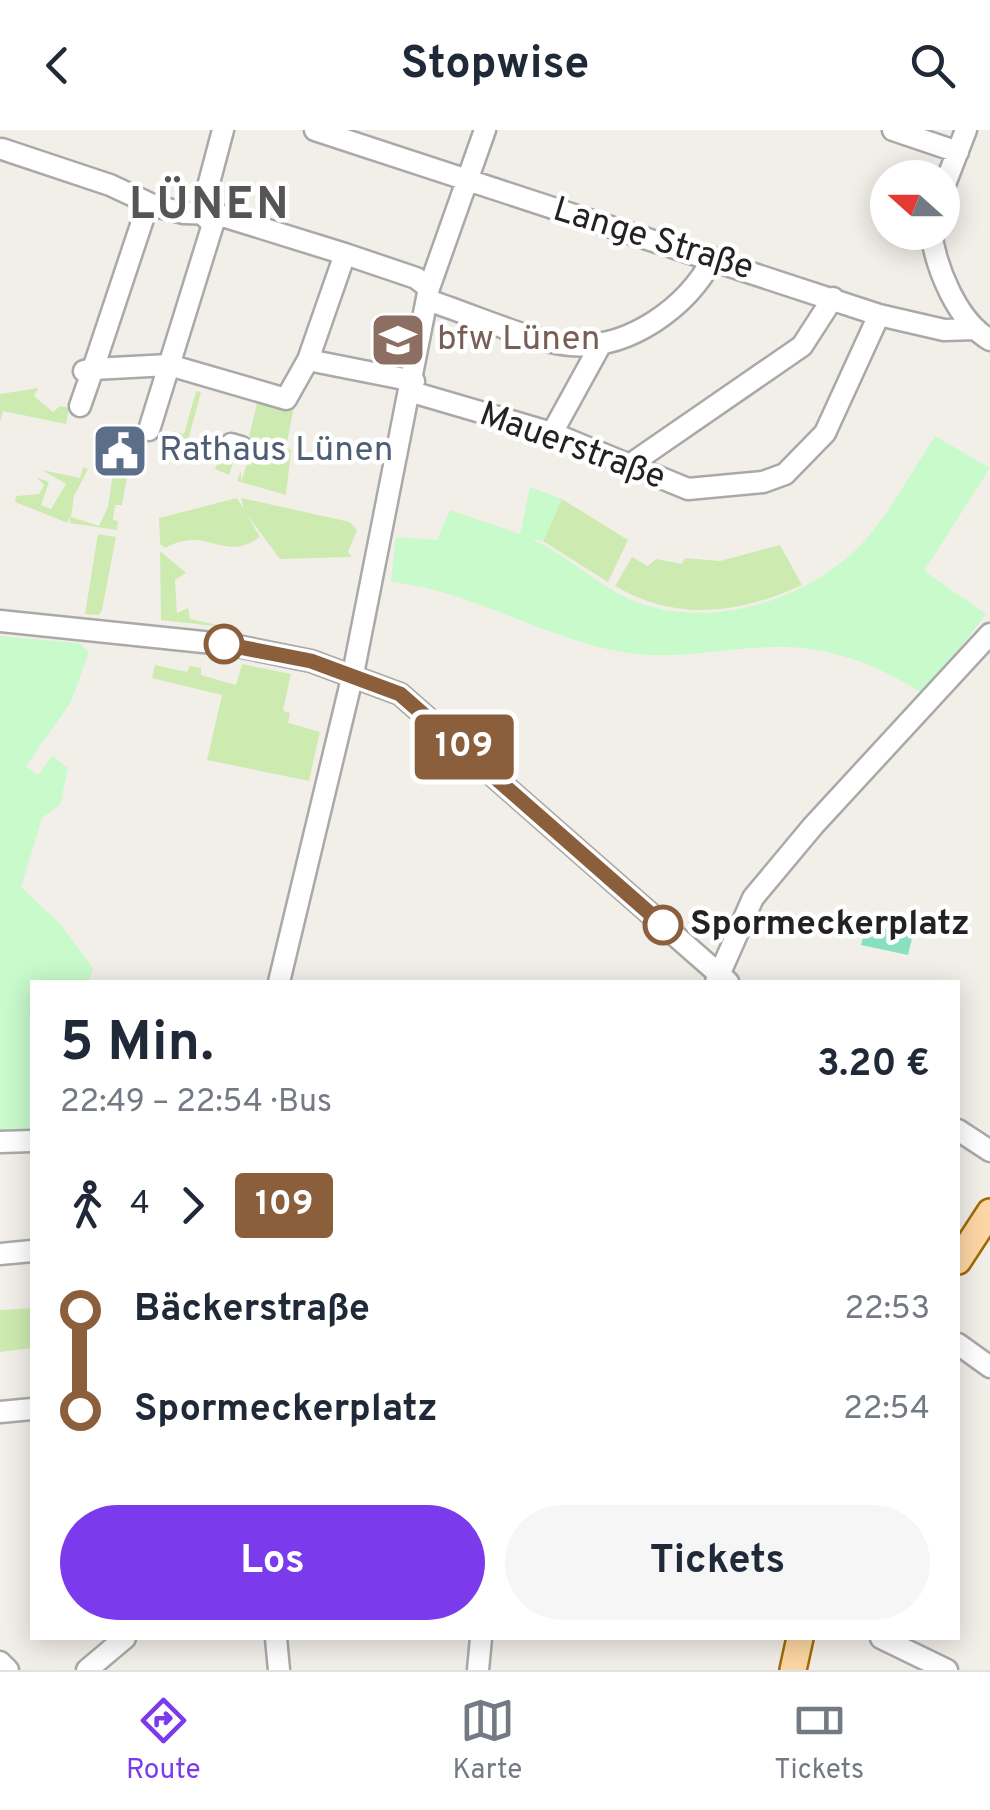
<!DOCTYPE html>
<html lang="de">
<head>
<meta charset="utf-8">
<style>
  :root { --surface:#fff; --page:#f6f6f7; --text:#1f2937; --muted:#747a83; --line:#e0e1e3; --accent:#7c3aed }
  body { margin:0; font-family:Overpass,sans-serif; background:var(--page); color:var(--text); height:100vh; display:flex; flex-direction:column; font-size:38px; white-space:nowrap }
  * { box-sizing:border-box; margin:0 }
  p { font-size:32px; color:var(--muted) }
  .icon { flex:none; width:55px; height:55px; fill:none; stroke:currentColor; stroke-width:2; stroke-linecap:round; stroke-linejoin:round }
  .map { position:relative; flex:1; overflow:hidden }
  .side { position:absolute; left:30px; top:850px; width:930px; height:660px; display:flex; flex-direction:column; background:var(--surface); border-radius:0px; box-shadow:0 5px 25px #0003 }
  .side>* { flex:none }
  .badge { padding:0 20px; border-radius:8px; font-size:35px; line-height:65px }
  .needle { width:65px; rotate:291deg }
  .fabs { position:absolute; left:870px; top:30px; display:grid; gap:20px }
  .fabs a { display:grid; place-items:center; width:90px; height:90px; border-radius:50%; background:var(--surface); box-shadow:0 5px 25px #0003; font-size:50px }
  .map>.badge { position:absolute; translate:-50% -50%; box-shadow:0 0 0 5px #fff }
  .legs { display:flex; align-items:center; gap:15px; height:110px; padding:0 30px; font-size:32px }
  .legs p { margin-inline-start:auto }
  .head { display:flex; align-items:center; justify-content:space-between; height:170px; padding:0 30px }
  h1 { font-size:55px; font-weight:700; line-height:75px }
  .action { display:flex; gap:20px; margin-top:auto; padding:20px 30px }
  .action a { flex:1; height:115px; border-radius:60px; background:var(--accent); color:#fff; font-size:40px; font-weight:700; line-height:115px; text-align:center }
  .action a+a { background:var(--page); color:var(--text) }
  ul { padding:0 30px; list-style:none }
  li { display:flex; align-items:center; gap:35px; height:100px; font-size:38px }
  li i { display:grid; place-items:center; width:15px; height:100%; margin:0 12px; background:currentColor }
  li i::after { content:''; width:25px; height:25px; margin:-12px; border:8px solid; border-radius:50%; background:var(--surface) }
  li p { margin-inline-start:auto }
  li:first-child i { background:linear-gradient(#0000 50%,currentColor 0) }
  li:last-child i { background:linear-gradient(currentColor 50%,#0000 0) }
  header { display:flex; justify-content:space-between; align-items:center; height:130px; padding:0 30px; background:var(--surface); font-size:45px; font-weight:700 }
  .menu { display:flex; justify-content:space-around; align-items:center; height:140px; border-top:2px solid var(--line); background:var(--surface); font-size:28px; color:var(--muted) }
  .menu a { display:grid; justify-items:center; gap:5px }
  .menu .active { color:var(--accent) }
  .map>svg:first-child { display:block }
  .grass { fill:#cdebb0 }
  .park { fill:#c8facc }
  .pitch { fill:#88e0be }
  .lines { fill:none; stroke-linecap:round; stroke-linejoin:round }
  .minor-casing { stroke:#a9a9a9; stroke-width:25 }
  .major-casing { stroke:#a06b00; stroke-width:30 }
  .minor { stroke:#fff; stroke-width:20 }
  .major { stroke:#fcd6a4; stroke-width:25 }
  .line-1-casing { stroke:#fff; stroke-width:22 }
  .line-1 { stroke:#8b5e3c; stroke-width:15 }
  .stop-1-dot { fill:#fff; stroke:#8b5e3c; stroke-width:5 }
  .labels { text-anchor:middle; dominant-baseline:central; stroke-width:9; stroke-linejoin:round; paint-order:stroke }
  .street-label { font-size:35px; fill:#222; stroke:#fff }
  .education-label { font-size:35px; fill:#785e54; stroke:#fff; text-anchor:start }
  .service-label { font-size:35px; fill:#4e5e75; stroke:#fff; text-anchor:start }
  .stop-label { font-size:35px; font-weight:bold; fill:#222; stroke:#fff; text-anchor:start }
  .district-label { font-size:45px; font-weight:bold; letter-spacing:2.5px; fill:#555; stroke:#fff }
</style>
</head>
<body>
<header><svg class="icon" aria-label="back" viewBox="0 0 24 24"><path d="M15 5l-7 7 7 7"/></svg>Stopwise<svg class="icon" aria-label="search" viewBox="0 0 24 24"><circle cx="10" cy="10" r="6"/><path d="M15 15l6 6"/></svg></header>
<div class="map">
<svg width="990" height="1540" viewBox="0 0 990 1540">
  <rect width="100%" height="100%" fill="#f2efe9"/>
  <path class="grass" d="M 38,258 L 34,266 L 53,282 L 60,276 L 69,278 L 66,294 L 3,281 L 0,292 L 0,264 Z
    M 196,261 L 201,262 L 189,307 L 230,318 L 235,326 L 229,345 L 215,339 L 219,327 L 172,313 L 174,301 L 184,304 Z
    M 259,265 L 294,276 L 286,318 L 291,320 L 286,365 L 237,351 L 241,341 L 241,352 L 250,325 L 243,332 Z
    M 83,337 L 88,339 L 74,366 L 71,387 L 99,396 L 108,377 L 113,343 L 127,347 L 122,375 L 115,375 L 113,390 L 118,391 L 117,400 L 70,393 L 69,386 L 68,393 L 15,372 L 16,366 L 39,364 L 44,355 L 36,347 L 49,352 L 41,375 L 51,379 L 66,354 L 42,340 L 80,348 Z
    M 237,368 L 260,407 C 222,434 209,394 165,418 L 160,414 L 159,388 Z
    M 241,368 L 350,392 L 357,400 L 348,422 L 352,427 L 280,429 L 244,381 Z
    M 562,369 L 628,410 L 608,452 L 543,411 Z
    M 98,404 L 116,407 L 102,480 L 99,485 L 85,484 Z
    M 780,415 L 802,455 C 739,484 676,492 615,456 L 632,427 L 648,436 L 656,429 L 682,434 L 685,428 L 720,431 Z
    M 160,421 L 186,443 L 175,450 L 177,483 L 188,478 L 190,489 L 231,498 L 161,490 Z
    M 242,534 L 291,544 L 283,581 L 290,583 L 288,593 L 320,602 L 309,651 L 207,630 L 222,565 L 152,548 L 155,535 L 187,542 L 190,536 L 201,538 L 201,545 L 236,555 Z
    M 32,1178 L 32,1218 L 0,1222 L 0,1180 Z"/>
  <path class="park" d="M 935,306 L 990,338 L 924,441 L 986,484 L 925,565 C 883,538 841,520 790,517 C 734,515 680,532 623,522 C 543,509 471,460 391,452 L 396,407 L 437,410 L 450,380 L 520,404 L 530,357 L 562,369 L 543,411 L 531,409 C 566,424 595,453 629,469 C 710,504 818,469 872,402 C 895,373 914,338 935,306 Z
    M 0,506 L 79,513 L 89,522 L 71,572 L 26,636 L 38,645 L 52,626 L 68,638 L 60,675 L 42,688 L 21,757 L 61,795 L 93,838 L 89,852 L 32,852 L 32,999 L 0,1002 Z"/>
  <path class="pitch" d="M 866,794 L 913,804 L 908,825 L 861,815 Z"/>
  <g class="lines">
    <g class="minor-casing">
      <path id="minor" d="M 315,0 L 879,185 L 944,200 L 976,199
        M 893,0 L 958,22
        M 2,19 L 110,55 L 155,76 L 184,83 L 216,84 L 345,124 L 416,148 L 429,158
        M 942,62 L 966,0
        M 931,102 C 936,138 957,191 990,210
        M 345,124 L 308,230 L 414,251
        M 430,171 C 468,183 532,212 570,215 C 628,220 687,178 713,128
        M 84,241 L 93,239 L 148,74
        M 412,262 L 552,303 L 688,359 L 763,352 L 785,344 L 825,303 L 879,185
        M 80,276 L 93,239 L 169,235 L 286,269 L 308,230
        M 149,300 L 213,94 L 201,83 L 223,0
        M 552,303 L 601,214
        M 231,314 L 241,317
        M 628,336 L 802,216 L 833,168
        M 0,491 L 232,515 L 311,531 L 400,564 L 728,852
        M 279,852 L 353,544 L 429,158 L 485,0
        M 716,852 L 753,768 L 813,696 L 990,504
        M 958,1000 L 990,1021
        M 0,1012 L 32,1011
        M 0,1124 L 32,1121
        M 958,1214 L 990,1237
        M 0,1282 L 32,1279
        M 276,1508 L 279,1540
        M 881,1508 L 947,1540
        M 0,1532 L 8,1540
        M 87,1540 L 125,1508
        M 478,1540 L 481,1508"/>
    </g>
    <g class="major-casing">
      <path id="major" d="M 958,1131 L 990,1082
        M 793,1540 L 800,1508"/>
    </g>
    <use href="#minor" class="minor"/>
    <use href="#major" class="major"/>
  </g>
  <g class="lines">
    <g class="line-1-casing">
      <path id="line-1" d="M 224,514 L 311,531 L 400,564 L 663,795"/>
    </g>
    <use href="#line-1" class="line-1"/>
  </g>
  <defs>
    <g id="university-square" transform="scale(2.875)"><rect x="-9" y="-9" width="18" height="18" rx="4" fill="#8d6e63" stroke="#fff"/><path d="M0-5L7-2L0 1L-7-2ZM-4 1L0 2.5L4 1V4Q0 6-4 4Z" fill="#fff"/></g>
    <g id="civic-square" transform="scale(2.875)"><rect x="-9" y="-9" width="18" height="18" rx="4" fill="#5c6f8a" stroke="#fff"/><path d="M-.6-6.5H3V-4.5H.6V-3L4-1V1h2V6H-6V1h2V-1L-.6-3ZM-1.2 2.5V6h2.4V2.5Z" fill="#fff"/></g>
  </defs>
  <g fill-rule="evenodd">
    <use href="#university-square" x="398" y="210"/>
    <use href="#civic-square" x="120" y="321"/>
  </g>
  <g class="stop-1-dot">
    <circle cx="224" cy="514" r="18"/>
    <circle cx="663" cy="795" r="18"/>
  </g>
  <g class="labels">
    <g class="street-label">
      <text transform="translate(653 110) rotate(17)">Lange Straße</text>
      <text transform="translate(572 317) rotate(20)">Mauerstraße</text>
    </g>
    <g class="education-label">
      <text x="437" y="210">bfw Lünen</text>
    </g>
    <g class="service-label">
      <text x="159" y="321">Rathaus Lünen</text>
    </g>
    <g class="stop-label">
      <text x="690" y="795">Spormeckerplatz</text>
    </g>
    <g class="district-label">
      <text x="210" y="76">LÜNEN</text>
    </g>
  </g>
</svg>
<div class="fabs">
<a><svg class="needle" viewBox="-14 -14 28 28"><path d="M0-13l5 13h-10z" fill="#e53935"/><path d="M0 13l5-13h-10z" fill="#747a83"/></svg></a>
</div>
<b class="badge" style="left:464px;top:617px;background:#8b5e3c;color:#fff">109</b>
<section class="side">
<div class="head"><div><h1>5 Min.</h1><p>22:49 – 22:54 · Bus</p></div><b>3.20 €</b></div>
<div class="legs"><svg class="icon" aria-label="walk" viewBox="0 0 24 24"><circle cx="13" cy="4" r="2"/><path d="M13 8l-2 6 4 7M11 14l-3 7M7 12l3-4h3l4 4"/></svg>4<svg class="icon" aria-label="forward" viewBox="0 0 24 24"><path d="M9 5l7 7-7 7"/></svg><b class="badge" style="background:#8b5e3c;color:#fff">109</b></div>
<ul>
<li><i style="color:#8b5e3c"></i><b>Bäckerstraße</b><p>22:53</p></li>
<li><i style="color:#8b5e3c"></i><b>Spormeckerplatz</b><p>22:54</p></li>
</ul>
<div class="action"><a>Los</a><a>Tickets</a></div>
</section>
</div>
<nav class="menu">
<a class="active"><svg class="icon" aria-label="directions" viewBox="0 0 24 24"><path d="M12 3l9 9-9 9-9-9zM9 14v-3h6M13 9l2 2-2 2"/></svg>Route</a>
<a><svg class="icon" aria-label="map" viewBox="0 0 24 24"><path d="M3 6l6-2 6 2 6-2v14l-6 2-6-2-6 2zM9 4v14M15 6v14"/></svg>Karte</a>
<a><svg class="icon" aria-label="tickets" viewBox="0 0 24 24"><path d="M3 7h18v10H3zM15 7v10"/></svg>Tickets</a>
</nav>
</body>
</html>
